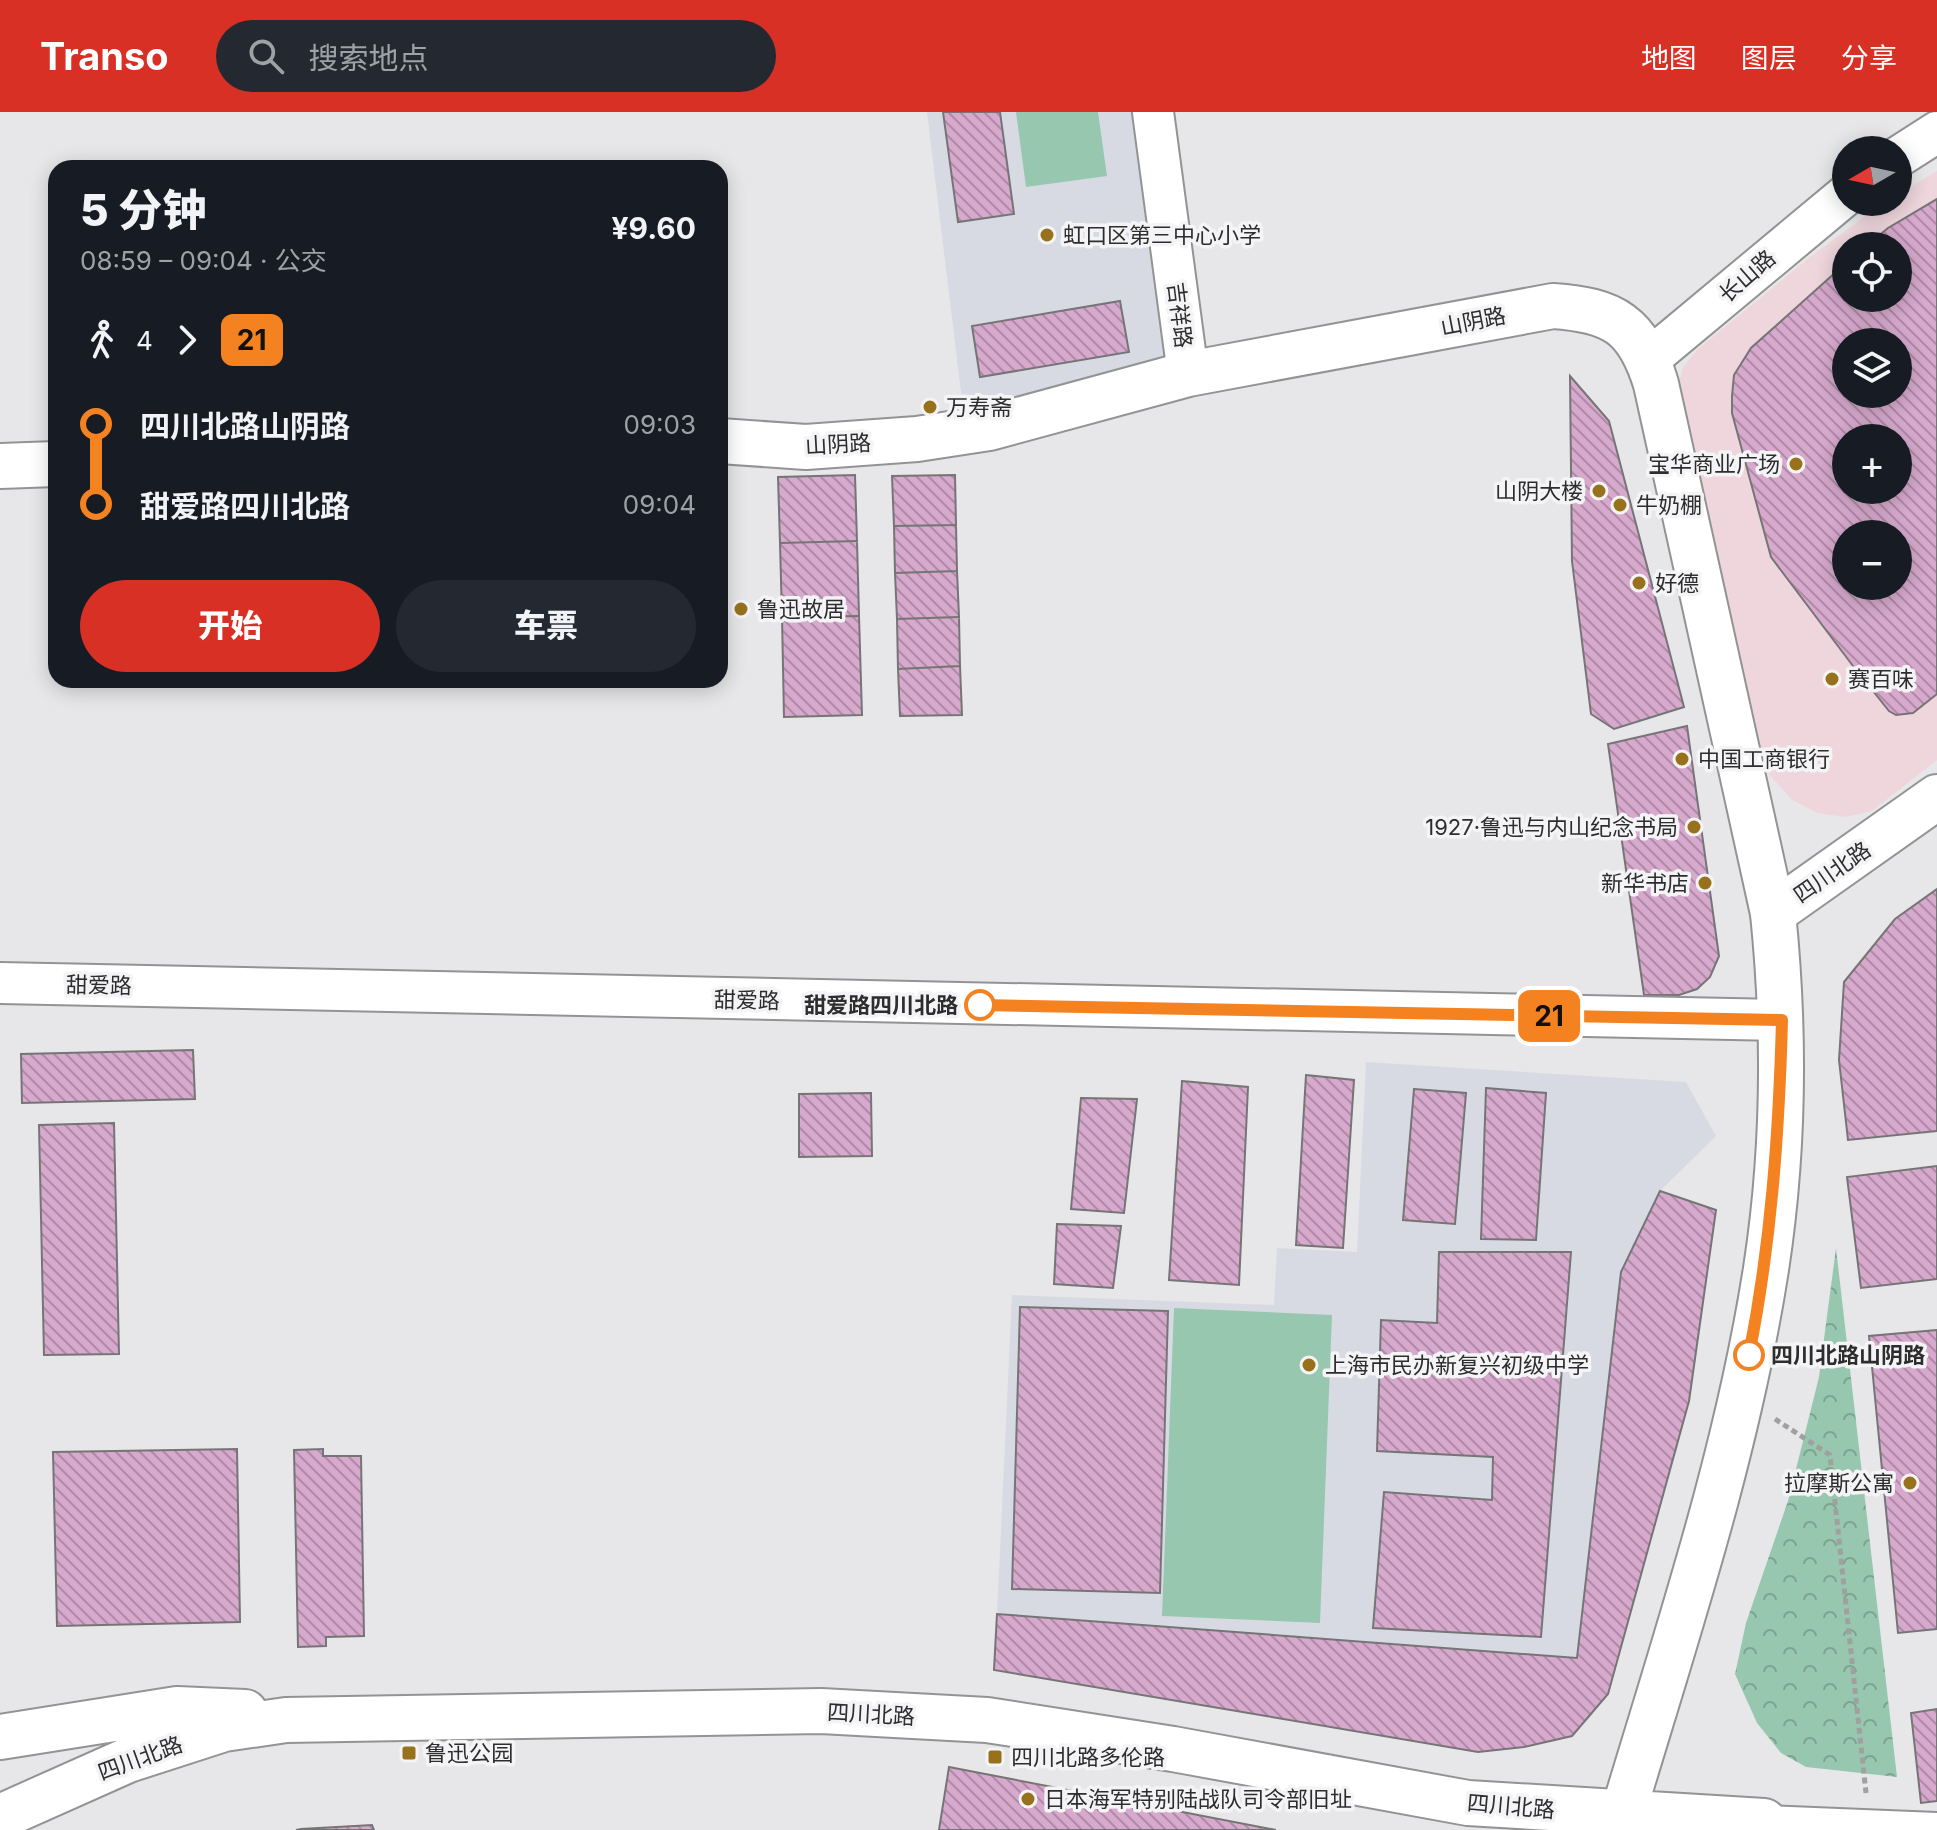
<!DOCTYPE html>
<html lang="zh">
<head>
<meta charset="utf-8">
<style>
  :root { --surface:#171b24; --page:#242831; --text:#f1f3f6; --muted:#9ea1a6; --accent:#d93025 }
  body { margin:0; font-family:Inter,"Noto Sans SC",sans-serif; background:var(--page); color:var(--text); height:100vh; display:flex; flex-direction:column; font-size:30px; white-space:nowrap }
  * { box-sizing:border-box; margin:0 }
  p { font-size:26px; color:var(--muted) }
  .icon { flex:none; width:44px; height:44px; fill:none; stroke:currentColor; stroke-width:2; stroke-linecap:round; stroke-linejoin:round }
  .map { position:relative; flex:1; overflow:hidden }
  .side { position:absolute; left:48px; top:48px; width:680px; height:528px; display:flex; flex-direction:column; background:var(--surface); border-radius:24px; box-shadow:0 4px 20px #0003 }
  .side>* { flex:none }
  .badge { padding:0 16px; border-radius:12px; font-size:28px; line-height:52px }
  .needle { width:52px; rotate:261deg }
  .buttons { position:absolute; left:1832px; top:24px; display:grid; gap:16px }
  .buttons a { display:grid; place-items:center; width:80px; height:80px; border-radius:50%; background:var(--surface); box-shadow:0 4px 20px #0003; font-size:40px }
  .map>.badge { position:absolute; translate:-50% -50%; box-shadow:0 0 0 4px #fff }
  .legs { display:flex; align-items:center; gap:12px; height:88px; padding:0 32px; font-size:26px }
  .legs p { margin-inline-start:auto }
  .headline { display:flex; align-items:center; justify-content:space-between; height:136px; padding:0 32px }
  h1 { font-size:44px; font-weight:800; line-height:60px }
  .primary-button { display:flex; gap:16px; margin-top:auto; padding:16px 32px }
  .primary-button a { flex:1; height:92px; border-radius:48px; background:var(--accent); color:#fff; font-size:32px; font-weight:800; line-height:92px; text-align:center }
  .primary-button a+a { background:var(--page); color:var(--text) }
  ul { padding:0 32px; list-style:none }
  li { display:flex; align-items:center; gap:28px; height:80px; font-size:30px }
  li i { display:grid; place-items:center; width:12px; height:100%; margin:0 10px; background:currentColor }
  li i::after { content:''; width:20px; height:20px; margin:-10px; border:6px solid; border-radius:50%; background:var(--surface) }
  li p { margin-inline-start:auto }
  li:first-child i { background:linear-gradient(#0000 50%,currentColor 0) }
  li:last-child i { background:linear-gradient(currentColor 50%,#0000 0) }
  header { display:flex; align-items:center; gap:48px; box-sizing:border-box; height:112px; padding:0 40px; background:var(--accent); color:#fff }
  header strong { font-size:38px }
  nav { display:flex; gap:44px; margin-inline-start:auto; font-size:28px }
  .search { width:560px; height:72px; background:var(--page); display:flex; align-items:center; gap:20px; box-sizing:border-box; padding:0 28px; border-radius:44px; color:var(--muted); font-size:30px }
  .map>svg:first-child { display:block }
  .commercial { fill:#efd6dd; fill-rule:evenodd }
  .built { fill:#d8dae3 }
  .forest { fill:url(#forest-crowns) }
  .park { fill:#97c8af }
  .building { fill:url(#building-back-hatch); stroke:#767576; stroke-width:2; fill-rule:evenodd }
  .lines { fill:none; stroke-linecap:round; stroke-linejoin:round }
  .pedestrian-casing { stroke:#929394; stroke-width:34 }
  .minor-casing { stroke:#929394; stroke-width:44 }
  .tertiary-casing { stroke:#929394; stroke-width:48 }
  .secondary-casing { stroke:#929394; stroke-width:48 }
  .path { stroke:#a0a0a1; stroke-width:5; stroke-dasharray:6 4; stroke-linecap:butt }
  .pedestrian { stroke:#fff; stroke-width:30 }
  .minor { stroke:#fff; stroke-width:40 }
  .tertiary { stroke:#fff; stroke-width:44 }
  .secondary { stroke:#fff; stroke-width:44 }
  .line-1-casing { stroke:#fff; stroke-width:18 }
  .line-1 { stroke:#f58220; stroke-width:12 }
  .poi-dot { fill:#98711c; stroke:#f4f4f6; stroke-width:3 }
  .stop-1-dot { fill:#fff; stroke:#f58220; stroke-width:4 }
  .labels { text-anchor:middle; dominant-baseline:central; stroke-width:7; stroke-linejoin:round; paint-order:stroke }
  .poi-label { font-size:22px; fill:#2d2d2e; stroke:#f4f4f6; text-anchor:start }
  .street-label { font-size:22px; fill:#2d2d2e; stroke:#f4f4f6 }
  .stop-label { font-size:22px; font-weight:bold; fill:#2d2d2e; stroke:#f4f4f6; text-anchor:end }
</style>
</head>
<body>
<header>
<strong>Transo</strong>
<div class="search"><svg class="icon" aria-label="search" viewBox="0 0 24 24"><circle cx="10" cy="10" r="6"/><path d="M15 15l6 6"/></svg>搜索地点</div>
<nav><a>地图</a><a>图层</a><a>分享</a></nav>
</header>
<div class="map">
<svg width="1937" height="1718" viewBox="0 0 1937 1718">
  <defs>
    <pattern id="forest-crowns" width="20" height="18" patternUnits="userSpaceOnUse" patternTransform="scale(2)"><rect width="20" height="18" fill="#97c8af"/><path d="M2 6a3 3 0 1 1 6 0M12 15a3 3 0 1 1 6 0" fill="none" stroke="#7ca38f"/></pattern>
    <pattern id="building-back-hatch" width="6" height="6" patternUnits="userSpaceOnUse" patternTransform="scale(2)"><rect width="6" height="6" fill="#d7a9cd"/><path d="M-1 5l2 2M0 0l6 6M5-1l2 2" fill="none" stroke="#af8aa7"/></pattern>
  </defs>
  <rect width="100%" height="100%" fill="#e7e7e9"/>
  <path class="commercial" d="M 1937,59 L 1937,648 L 1872,699 L 1845,705 L 1817,701 L 1791,687 L 1761,653 L 1676,284 L 1683,255 L 1698,237 L 1810,145 L 1882,92 L 1898,90 L 1898,82 ZM 1846,134 L 1898,134 L 1898,186 L 1846,186 ZM 1846,230 L 1898,230 L 1898,282 L 1846,282 ZM 1846,326 L 1898,326 L 1898,378 L 1846,378 ZM 1846,422 L 1898,422 L 1898,474 L 1846,474 Z"/>
  <path class="built" d="M 927,0 L 1138,0 L 1168,246 L 963,297 Z
    M 1366,950 L 1686,970 L 1716,1024 L 1660,1079 L 1621,1160 L 1577,1546 L 997,1502 L 1012,1183 L 1274,1193 L 1277,1136 L 1357,1140 Z"/>
  <path class="forest" d="M 1836,1136 L 1897,1665 L 1806,1655 L 1781,1641 L 1757,1611 L 1735,1562 L 1746,1511 L 1788,1389 L 1819,1265 Z"/>
  <path class="park" d="M 1016,0 L 1098,0 L 1107,64 L 1026,75 Z
    M 1174,1196 L 1332,1203 L 1320,1511 L 1162,1504 Z"/>
  <path class="building" d="M 943,0 L 1000,0 L 1014,102 L 958,110 Z
    M 1937,87 L 1937,582 L 1913,601 L 1896,603 L 1889,599 L 1853,554 L 1771,445 L 1732,301 L 1732,284 L 1734,263 L 1751,236 L 1846,151 L 1846,186 L 1898,186 L 1898,134 L 1866,134 L 1888,116 ZM 1846,230 L 1898,230 L 1898,282 L 1846,282 ZM 1846,326 L 1898,326 L 1898,378 L 1846,378 ZM 1846,422 L 1898,422 L 1898,474 L 1846,474 Z
    M 1120,189 L 1129,240 L 980,265 L 972,214 Z
    M 1570,264 L 1609,309 L 1684,595 L 1614,617 L 1591,602 L 1572,449 Z
    M 855,363 L 857,429 L 780,431 L 778,365 Z
    M 955,363 L 956,413 L 894,414 L 892,364 Z
    M 956,413 L 957,459 L 895,461 L 894,414 Z
    M 857,429 L 859,504 L 782,505 L 780,431 Z
    M 957,459 L 959,505 L 897,507 L 895,461 Z
    M 859,504 L 862,603 L 784,605 L 782,505 Z
    M 959,505 L 960,554 L 898,557 L 897,507 Z
    M 960,554 L 962,603 L 900,604 L 898,557 Z
    M 1687,614 L 1719,844 L 1710,865 L 1697,877 L 1679,883 L 1644,883 L 1608,632 Z
    M 1937,777 L 1937,1019 L 1848,1028 L 1839,948 L 1844,870 L 1895,807 Z
    M 193,938 L 195,987 L 22,991 L 21,942 Z
    M 1306,963 L 1354,968 L 1343,1136 L 1296,1133 Z
    M 1182,969 L 1248,975 L 1239,1173 L 1169,1168 Z
    M 1486,976 L 1546,981 L 1536,1128 L 1481,1127 Z
    M 1414,977 L 1466,981 L 1455,1112 L 1403,1108 Z
    M 871,981 L 872,1044 L 799,1045 L 799,982 Z
    M 1081,986 L 1137,987 L 1124,1101 L 1071,1097 Z
    M 114,1011 L 119,1242 L 44,1243 L 39,1013 Z
    M 1937,1054 L 1937,1167 L 1861,1176 L 1847,1065 Z
    M 1660,1079 L 1716,1098 L 1689,1289 L 1608,1582 L 1572,1624 L 1524,1635 L 1478,1640 L 994,1558 L 997,1502 L 1577,1546 L 1621,1160 Z
    M 1057,1112 L 1121,1114 L 1113,1176 L 1054,1172 Z
    M 1439,1140 L 1571,1140 L 1541,1525 L 1373,1516 L 1384,1380 L 1492,1388 L 1493,1345 L 1377,1339 L 1381,1208 L 1437,1211 Z
    M 1020,1195 L 1168,1199 L 1160,1481 L 1012,1477 Z
    M 1937,1218 L 1937,1517 L 1898,1521 L 1869,1224 Z
    M 237,1337 L 240,1510 L 57,1514 L 53,1340 Z
    M 323,1337 L 323,1344 L 361,1344 L 364,1524 L 326,1525 L 326,1534 L 298,1535 L 294,1338 Z
    M 1937,1597 L 1937,1689 L 1921,1691 L 1911,1601 Z
    M 949,1655 L 1276,1718 L 939,1718 Z
    M 372,1713 L 374,1718 L 296,1718 L 301,1717 Z"/>
  <g class="lines">
    <g class="pedestrian-casing">
      <path id="pedestrian" d="M 1764,1709 L 1937,1716"/>
    </g>
    <g class="minor-casing">
      <path id="minor" d="M 1153,0 L 1188,262
        M 1898,45 L 1937,20
        M 1649,247 L 1846,83
        M 0,871 L 1782,908"/>
    </g>
    <g class="tertiary-casing">
      <path id="tertiary" d="M 720,329 L 806,335 L 917,327 L 989,316 L 1188,262 L 1553,194 C 1614,198 1638,213 1656,272 L 1773,801
        M 0,354 L 56,352"/>
    </g>
    <g class="secondary-casing">
      <path id="secondary" d="M 0,1625 L 177,1597 L 245,1600
        M 0,1705 L 128,1648 L 224,1617 L 286,1608 L 821,1599 L 987,1608 L 1173,1637 L 1468,1691 L 1764,1709
        M 1618,1718 C 1673,1533 1736,1349 1766,1157 C 1784,1040 1785,919 1773,801 L 1937,685"/>
    </g>
    <path class="path" d="M 1775,1307 L 1830,1343 L 1866,1681"/>
    <use href="#pedestrian" class="pedestrian"/>
    <use href="#minor" class="minor"/>
    <use href="#tertiary" class="tertiary"/>
    <use href="#secondary" class="secondary"/>
  </g>
  <g class="lines">
    <g class="line-1-casing">
      <path id="line-1" d="M 980,893 L 1782,908 C 1779,1022 1771,1132 1749,1243"/>
    </g>
    <use href="#line-1" class="line-1"/>
  </g>
  <g class="poi-dot">
    <circle cx="1047" cy="123" r="8"/>
    <circle cx="930" cy="295" r="8"/>
    <circle cx="1796" cy="352" r="8"/>
    <circle cx="1599" cy="379" r="8"/>
    <circle cx="1620" cy="393" r="8"/>
    <circle cx="1639" cy="471" r="8"/>
    <circle cx="741" cy="497" r="8"/>
    <circle cx="1832" cy="567" r="8"/>
    <circle cx="1682" cy="647" r="8"/>
    <circle cx="1694" cy="715" r="8"/>
    <circle cx="1705" cy="771" r="8"/>
    <circle cx="1309" cy="1253" r="8"/>
    <circle cx="1910" cy="1371" r="8"/>
    <rect x="401" y="1633" width="16" height="16" rx="4"/>
    <rect x="987" y="1637" width="16" height="16" rx="4"/>
    <circle cx="1028" cy="1687" r="8"/>
  </g>
  <g class="stop-1-dot">
    <circle cx="980" cy="893" r="14"/>
    <circle cx="1749" cy="1243" r="14"/>
  </g>
  <g class="labels">
    <g class="poi-label">
      <text x="1063" y="123">虹口区第三中心小学</text>
      <text x="946" y="295">万寿斋</text>
      <text x="1780" y="352" text-anchor="end">宝华商业广场</text>
      <text x="1583" y="379" text-anchor="end">山阴大楼</text>
      <text x="1636" y="393">牛奶棚</text>
      <text x="1655" y="471">好德</text>
      <text x="757" y="497">鲁迅故居</text>
      <text x="1848" y="567">赛百味</text>
      <text x="1698" y="647">中国工商银行</text>
      <text x="1678" y="715" text-anchor="end">1927·鲁迅与内山纪念书局</text>
      <text x="1689" y="771" text-anchor="end">新华书店</text>
      <text x="1325" y="1253">上海市民办新复兴初级中学</text>
      <text x="1894" y="1371" text-anchor="end">拉摩斯公寓</text>
      <text x="425" y="1641">鲁迅公园</text>
      <text x="1011" y="1645">四川北路多伦路</text>
      <text x="1044" y="1687">日本海军特别陆战队司令部旧址</text>
    </g>
    <g class="street-label">
      <text transform="translate(1747 164) rotate(-41)">长山路</text>
      <text transform="translate(1180 203) rotate(83)">吉祥路</text>
      <text transform="translate(1473 209) rotate(-11)">山阴路</text>
      <text transform="translate(838 332) rotate(-3)">山阴路</text>
      <text transform="translate(1832 760) rotate(-35)">四川北路</text>
      <text transform="translate(99 873) rotate(1)">甜爱路</text>
      <text transform="translate(747 888) rotate(1)">甜爱路</text>
      <text transform="translate(871 1602) rotate(3)">四川北路</text>
      <text transform="translate(140 1646) rotate(-20)">四川北路</text>
      <text transform="translate(1511 1694) rotate(5)">四川北路</text>
    </g>
    <g class="stop-label">
      <text x="958" y="893">甜爱路四川北路</text>
      <text x="1771" y="1243" text-anchor="start">四川北路山阴路</text>
    </g>
  </g>
</svg>
<div class="buttons">
<a><svg class="needle" viewBox="-14 -14 28 28"><path d="M0-13l5 13h-10z" fill="#e53935"/><path d="M0 13l5-13h-10z" fill="#9ea1a6"/></svg></a>
<a><svg class="icon" aria-label="locate" viewBox="0 0 24 24"><circle cx="12" cy="12" r="6"/><path d="M12 2v4M12 18v4M2 12h4M18 12h4"/></svg></a>
<a><svg class="icon" aria-label="layers" viewBox="0 0 24 24"><path d="M12 4l9 5-9 5-9-5zM3 14l9 5 9-5"/></svg></a>
<a>+</a>
<a>−</a>
</div>
<b class="badge" style="left:1549px;top:904px;background:#f58220;color:#111">21</b>
<section class="side">
<div class="headline"><div><h1>5 分钟</h1><p>08:59 – 09:04 · 公交</p></div><b>¥9.60</b></div>
<div class="legs"><svg class="icon" aria-label="walk" viewBox="0 0 24 24"><circle cx="13" cy="4" r="2"/><path d="M13 8l-2 6 4 7M11 14l-3 7M7 12l3-4h3l4 4"/></svg>4<svg class="icon" aria-label="forward" viewBox="0 0 24 24"><path d="M9 5l7 7-7 7"/></svg><b class="badge" style="background:#f58220;color:#111">21</b></div>
<ul>
<li><i style="color:#f58220"></i><b>四川北路山阴路</b><p>09:03</p></li>
<li><i style="color:#f58220"></i><b>甜爱路四川北路</b><p>09:04</p></li>
</ul>
<div class="primary-button"><a>开始</a><a>车票</a></div>
</section>
</div>
</body>
</html>
